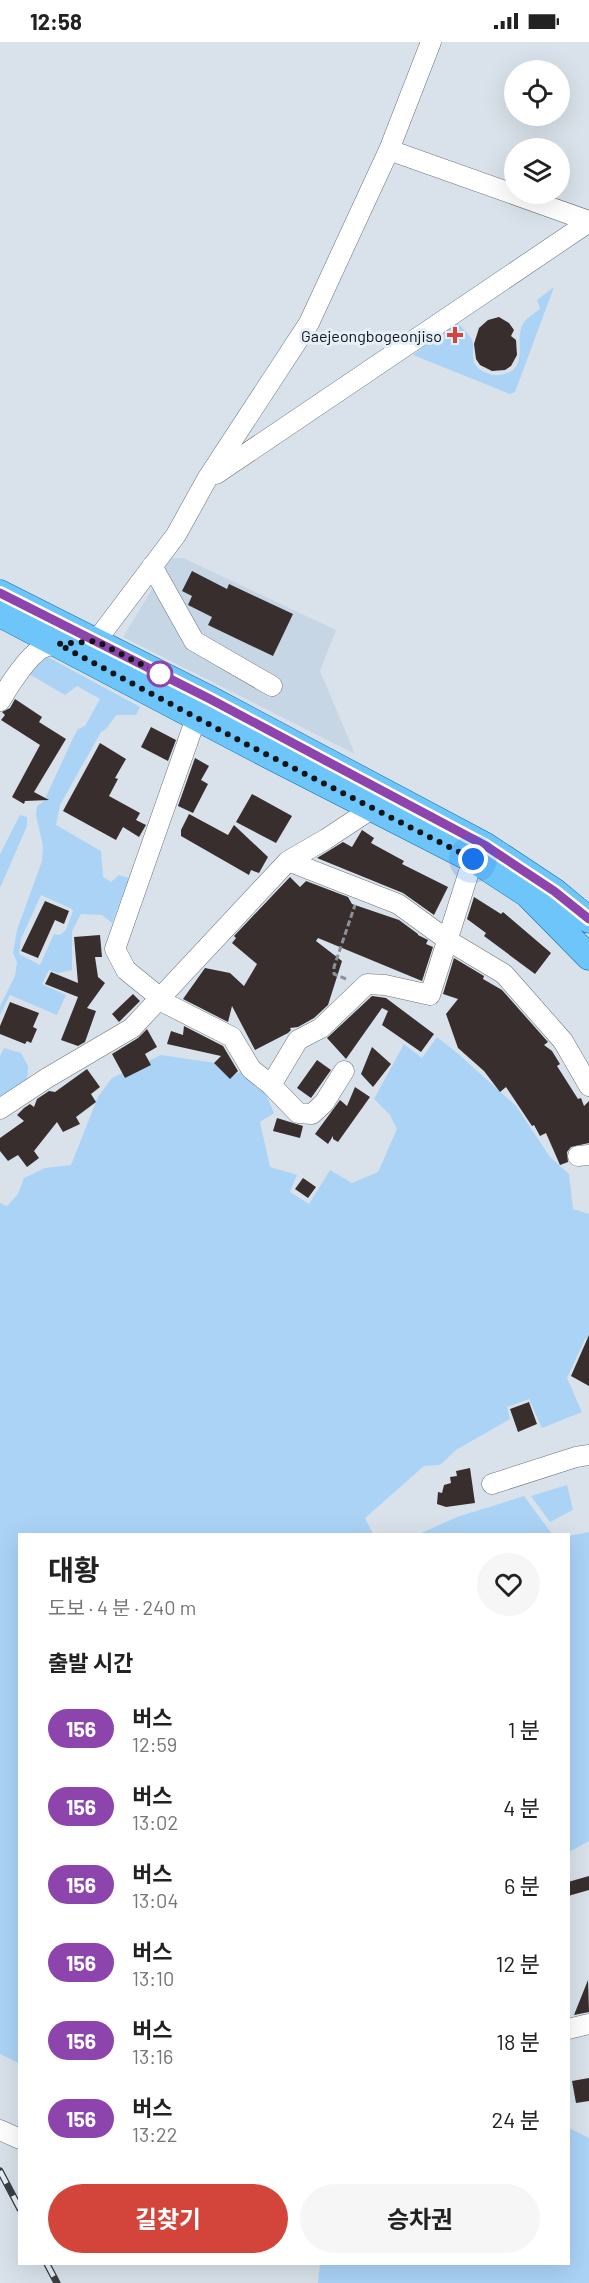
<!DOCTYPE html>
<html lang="ko">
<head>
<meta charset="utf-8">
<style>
  :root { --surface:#fff; --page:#f6f6f6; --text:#222; --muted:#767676; --accent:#d3453b }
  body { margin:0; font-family:Barlow,"Noto Sans KR",sans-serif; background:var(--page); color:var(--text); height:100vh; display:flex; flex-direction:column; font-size:22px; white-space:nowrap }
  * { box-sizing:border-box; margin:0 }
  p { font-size:20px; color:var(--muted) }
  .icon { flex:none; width:33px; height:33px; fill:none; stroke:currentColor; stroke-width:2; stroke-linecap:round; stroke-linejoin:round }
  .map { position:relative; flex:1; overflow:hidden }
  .sheet { position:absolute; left:18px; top:1491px; width:552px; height:732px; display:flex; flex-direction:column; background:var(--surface); border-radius:0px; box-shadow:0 6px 24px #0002 }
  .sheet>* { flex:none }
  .badge { padding:0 12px; border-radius:20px; font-size:21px; line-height:39px }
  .tools { position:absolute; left:504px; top:18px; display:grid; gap:12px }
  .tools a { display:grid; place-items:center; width:66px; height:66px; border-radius:50%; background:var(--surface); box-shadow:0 6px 24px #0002; font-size:30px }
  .you { position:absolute; width:30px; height:30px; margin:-15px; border:4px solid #fff; border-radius:50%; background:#1a73e8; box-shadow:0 0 0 9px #1a73e833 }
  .map>.badge { position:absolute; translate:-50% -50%; box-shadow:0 0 0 3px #fff }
  h2 { padding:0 30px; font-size:22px; line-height:54px }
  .round { display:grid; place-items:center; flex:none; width:63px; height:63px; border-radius:32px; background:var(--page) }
  .overview { display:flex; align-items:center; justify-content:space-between; height:102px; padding:0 30px }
  h1 { font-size:28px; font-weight:700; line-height:45px }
  .button { display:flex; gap:12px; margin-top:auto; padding:12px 30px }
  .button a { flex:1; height:69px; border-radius:36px; background:var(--accent); color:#fff; font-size:24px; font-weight:700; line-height:69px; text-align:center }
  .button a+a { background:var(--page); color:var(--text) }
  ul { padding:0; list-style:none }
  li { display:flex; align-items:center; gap:18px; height:78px; padding:0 30px }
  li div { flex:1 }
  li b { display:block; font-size:22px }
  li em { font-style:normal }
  li .badge { min-width:66px; font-weight:700; text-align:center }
  .status { display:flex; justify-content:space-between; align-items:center; height:42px; padding:0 30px; background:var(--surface); direction:ltr }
  .status svg { height:16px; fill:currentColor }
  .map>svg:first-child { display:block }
  .built { fill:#c7d6e4 }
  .green { fill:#aad3f6; fill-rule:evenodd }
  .building { fill:#382e2d }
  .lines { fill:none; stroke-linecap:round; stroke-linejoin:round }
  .minor-casing { stroke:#6b737a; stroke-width:21 }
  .major-casing { stroke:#0f6fa9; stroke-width:27 }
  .path { stroke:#8a9197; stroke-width:3; stroke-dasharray:6 3; stroke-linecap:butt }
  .minor { stroke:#fff; stroke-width:20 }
  .major { stroke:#6ec5fa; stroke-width:26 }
  .rail-casing { stroke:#3b3f43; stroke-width:7 }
  .rail { stroke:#e6eff7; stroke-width:4.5; stroke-dasharray:14; stroke-linecap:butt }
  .line-casing { stroke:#fff; stroke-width:14 }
  .line { stroke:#8e44ad; stroke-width:9 }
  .walk { stroke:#121518; stroke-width:6; stroke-dasharray:0 10.8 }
  .poi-dot { fill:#d3453b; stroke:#e6eff7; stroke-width:2 }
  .stop-dot { fill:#fff; stroke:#8e44ad; stroke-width:3 }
  .labels { text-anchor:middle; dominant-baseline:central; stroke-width:6; stroke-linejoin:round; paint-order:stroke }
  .poi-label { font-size:16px; fill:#121518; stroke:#e6eff7; text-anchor:end }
</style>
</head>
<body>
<div class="status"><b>12:58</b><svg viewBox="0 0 49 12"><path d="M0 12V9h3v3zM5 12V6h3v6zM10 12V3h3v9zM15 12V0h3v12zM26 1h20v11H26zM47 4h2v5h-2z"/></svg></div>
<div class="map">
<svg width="589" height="2241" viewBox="0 0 589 2241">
  <rect width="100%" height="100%" fill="#d9e2ea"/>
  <path class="built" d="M 171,516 L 183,516 L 336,588 L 320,629 L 355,712 L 123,595 Z"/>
  <path class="green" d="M 554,245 L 515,350 L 510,352 L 413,313 L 457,280 C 461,285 469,292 472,298 C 475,307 470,317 477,325 C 482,330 491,334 498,333 C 532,330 513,299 523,282 C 526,276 535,271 540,267 L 537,258 Z
    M 46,614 L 140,665 L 136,673 L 116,673 L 106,687 L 101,690 L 60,763 L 56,783 L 101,809 L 103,835 L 111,840 L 119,833 L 129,836 L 112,881 L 102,873 L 81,872 L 72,889 L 72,928 L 58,931 L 49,928 L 42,942 L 66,953 L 57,973 L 10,953 L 0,973 L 0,964 L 15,934 L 17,920 L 13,911 L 17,888 L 42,819 L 43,804 L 36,773 L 37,764 L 44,759 L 74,694 L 78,687 L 85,684 L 100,657 L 77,644 L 65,653 L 29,632 ZM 41,853 L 72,867 L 73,869 L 66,888 L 60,893 L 54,892 L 40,923 L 19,912 L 21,897 Z
    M 20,773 L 27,775 L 27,784 L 0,846 L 0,812 Z
    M 437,995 L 456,1010 L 516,1064 L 550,1115 L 569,1132 L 573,1167 L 589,1172 L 589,1295 L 585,1297 L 567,1336 L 582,1370 L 542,1386 L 529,1357 L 507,1365 L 510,1377 L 456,1408 L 440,1423 L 424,1424 L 365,1476 L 373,1492 L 20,1492 L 19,2021 L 0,2012 L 0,1161 L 7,1164 L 18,1152 L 24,1136 L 45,1126 L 71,1123 L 98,1055 L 112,1036 L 161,1013 L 222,1022 L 233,1033 L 243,1029 L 265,1050 L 274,1071 L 260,1080 L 270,1125 L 297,1133 L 290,1150 L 309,1162 L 330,1128 L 352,1141 L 378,1130 L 397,1087 L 390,1073 L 374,1057 L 404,1002 L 422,1016 Z
    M 4,1006 L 21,1011 L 28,1024 L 27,1038 L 0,1057 L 0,1014 Z
    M 567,1443 L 573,1468 L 550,1480 L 531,1454 Z
    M 524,1454 L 552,1492 L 419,1492 L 457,1475 Z
    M 589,1490 L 589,1799 L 569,1810 L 569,1494 Z
    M 569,2086 L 589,2096 L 589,2241 L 318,2241 L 320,2222 L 568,2222 Z"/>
  <path class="building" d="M 499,275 L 509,281 L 514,288 L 511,294 L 516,298 L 517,313 L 511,324 L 505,328 L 492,329 L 480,323 L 476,317 L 474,302 L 479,286 L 488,278 Z
    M 192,529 L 227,547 L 229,542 L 293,572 L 273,614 L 208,583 L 212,575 L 188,563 L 192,554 L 182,549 Z
    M 15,657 L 42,675 L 39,680 L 66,697 L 34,750 L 49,758 L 25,759 L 24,762 L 12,755 L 40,703 L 1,678 L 5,673 L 2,670 L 10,666 Z
    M 151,685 L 176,698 L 168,719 L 141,705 Z
    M 100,701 L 126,717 L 115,736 L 118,737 L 109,754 L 140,771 L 136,778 L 146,783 L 139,795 L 123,785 L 116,798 L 63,769 Z
    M 195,716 L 209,724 L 201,738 L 208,742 L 193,771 L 178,764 Z
    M 252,752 L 292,774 L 276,801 L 236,780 Z
    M 189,772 L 228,793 L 234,783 L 268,815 L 259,831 L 251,828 L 249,833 L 181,794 L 181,788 Z
    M 362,788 L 374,796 L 371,801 L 404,819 L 402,822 L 448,845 L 434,873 L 403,851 L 317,816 L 343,800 L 352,805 Z
    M 290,835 L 300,845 L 306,839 L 348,855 L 352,862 L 399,878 L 418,892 L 418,893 L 428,898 L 426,902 L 433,905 L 422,939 L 318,896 L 316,899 L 342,919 L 328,963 L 314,976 L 298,985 L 290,986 L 291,988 L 288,991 L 255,1008 L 232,964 L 228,980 L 183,957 L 205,926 L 230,931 L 244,944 L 257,922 L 232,901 L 236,896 L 234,894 Z
    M 474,855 L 501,872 L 503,870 L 551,911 L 535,932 L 484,894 L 486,891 L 467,877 Z
    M 45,859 L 69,869 L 64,882 L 55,878 L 38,916 L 21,909 Z
    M 100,893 L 102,915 L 95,915 L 98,935 L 105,941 L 87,966 L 96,969 L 85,1000 L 78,1004 L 61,998 L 78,955 L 45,942 L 51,930 L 78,941 L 74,895 Z
    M 454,916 L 484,934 L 483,937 L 502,948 L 548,1000 L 544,1003 L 552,1009 L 560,1022 L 557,1024 L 578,1057 L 581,1056 L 584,1064 L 589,1059 L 589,1101 L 571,1105 L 567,1110 L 568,1120 L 560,1123 L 546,1091 L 540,1094 L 534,1083 L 532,1084 L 506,1045 L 500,1050 L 484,1029 L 458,1006 L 446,972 L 458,957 L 443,952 Z
    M 133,952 L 140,959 L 119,980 L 112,972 Z
    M 372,954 L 386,956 L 434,992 L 421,1010 L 382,983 L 388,969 L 382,966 L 346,1017 L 327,996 Z
    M 10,960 L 39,971 L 33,985 L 37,987 L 31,1001 L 27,999 L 25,1002 L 0,992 L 0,984 Z
    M 184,984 L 223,1004 L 238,1029 L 230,1037 L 214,1021 L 221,1014 L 167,1002 L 171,989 L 183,993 Z
    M 147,987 L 157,1005 L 145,1012 L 151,1023 L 125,1036 L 112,1012 L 138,996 Z
    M 372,1005 L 391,1022 L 373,1045 L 361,1032 Z
    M 317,1018 L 331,1028 L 311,1056 L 297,1046 Z
    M 87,1027 L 100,1045 L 91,1052 L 96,1060 L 76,1075 L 80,1082 L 63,1090 L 57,1080 L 34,1109 L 39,1116 L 27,1125 L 18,1113 L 8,1119 L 0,1109 L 0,1096 L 24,1079 L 17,1073 L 24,1066 L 30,1062 L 34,1065 L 37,1057 L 49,1049 L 55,1050 Z
    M 355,1045 L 370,1055 L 338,1100 L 333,1097 L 333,1094 L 328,1102 L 315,1092 L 340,1058 L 347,1064 Z
    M 277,1076 L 303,1084 L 300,1096 L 273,1089 Z
    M 303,1136 L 316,1145 L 308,1156 L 295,1147 Z
    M 589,1293 L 589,1344 L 571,1334 Z
    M 529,1360 L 537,1382 L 518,1390 L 510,1367 Z
    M 470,1426 L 475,1461 L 446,1465 L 437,1462 L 438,1450 L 442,1451 L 444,1443 L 451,1441 L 450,1435 L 457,1434 L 456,1429 Z
    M 589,1834 L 589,1848 L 568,1854 L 568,1840 Z
    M 588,1938 L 589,1970 L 574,1973 Z
    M 589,2036 L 589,2059 L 576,2061 L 572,2039 Z"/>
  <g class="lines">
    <g class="minor-casing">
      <path id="minor" d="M 389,108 L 589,179
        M 216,432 L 589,180
        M 152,524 L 194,599 L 272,644
        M 0,659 C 8,645 30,610 45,605 C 61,599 79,600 96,599 L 176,493 L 207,437 L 309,281 L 389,108 L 431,0
        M 196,676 L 115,907 L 126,928 L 153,950 L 159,958 L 232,995 L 251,1027 L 271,1043 L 298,1071 L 312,1072 L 324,1061 L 344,1029
        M 288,819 L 398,862 L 449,899 L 504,932 L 563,999 L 589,1044
        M 271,1043 L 298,998 L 321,986 L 367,942 L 385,943 L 430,953 L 473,817
        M 0,1067 L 47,1036 L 132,986 L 288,819 L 326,797 L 373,766
        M 578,1114 L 589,1113
        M 492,1442 L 576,1415 L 589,1413
        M 568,1987 L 589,1982
        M 0,2088 L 20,2097"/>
    </g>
    <g class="major-casing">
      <path id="major" d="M 0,551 L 210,657 L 486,804 L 554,849 L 589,878
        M 0,572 L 266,712 L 481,822 L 527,852 L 589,915"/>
    </g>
    <path class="path" d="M 346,937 L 334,932 L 334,925 L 355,863"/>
    <use href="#minor" class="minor"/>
    <use href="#major" class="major"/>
    <g class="rail-casing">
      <path id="rail" d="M 0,2129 L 20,2167
        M 47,2222 L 57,2241"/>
    </g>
    <use href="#rail" class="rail"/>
  </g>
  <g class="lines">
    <g class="line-casing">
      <path id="line" d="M 0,551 L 210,657 L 486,804 L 554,849 L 589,877"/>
    </g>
    <use href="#line" class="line"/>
    <path class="walk" d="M 160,632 L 96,599 L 58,602 L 248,703 L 473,817"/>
  </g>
  <path class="poi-dot" d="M452 284h6v6h6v6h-6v6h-6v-6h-6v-6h6z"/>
  <circle class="stop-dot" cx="160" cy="632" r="12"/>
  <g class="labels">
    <g class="poi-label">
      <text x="442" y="293">Gaejeongbogeonjiso</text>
    </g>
  </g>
</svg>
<div class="tools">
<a><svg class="icon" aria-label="locate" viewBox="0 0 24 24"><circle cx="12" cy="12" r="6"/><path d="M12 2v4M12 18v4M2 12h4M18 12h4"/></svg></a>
<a><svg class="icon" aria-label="layers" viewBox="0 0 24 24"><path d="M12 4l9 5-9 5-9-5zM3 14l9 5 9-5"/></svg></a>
</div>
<div class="you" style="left:473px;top:817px"></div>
<section class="sheet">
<div class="overview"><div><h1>대황</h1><p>도보 · 4 분 · 240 m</p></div><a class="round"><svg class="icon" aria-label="heart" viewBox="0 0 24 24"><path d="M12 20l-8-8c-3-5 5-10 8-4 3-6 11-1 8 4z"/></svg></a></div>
<h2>출발 시간</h2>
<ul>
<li><span class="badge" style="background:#8e44ad;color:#fff">156</span><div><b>버스</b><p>12:59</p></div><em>1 분</em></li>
<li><span class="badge" style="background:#8e44ad;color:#fff">156</span><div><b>버스</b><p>13:02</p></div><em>4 분</em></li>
<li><span class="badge" style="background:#8e44ad;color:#fff">156</span><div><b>버스</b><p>13:04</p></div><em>6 분</em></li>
<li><span class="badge" style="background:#8e44ad;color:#fff">156</span><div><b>버스</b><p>13:10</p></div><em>12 분</em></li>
<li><span class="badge" style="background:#8e44ad;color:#fff">156</span><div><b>버스</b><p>13:16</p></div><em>18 분</em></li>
<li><span class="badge" style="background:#8e44ad;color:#fff">156</span><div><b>버스</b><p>13:22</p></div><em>24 분</em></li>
</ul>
<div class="button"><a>길찾기</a><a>승차권</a></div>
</section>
</div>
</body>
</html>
